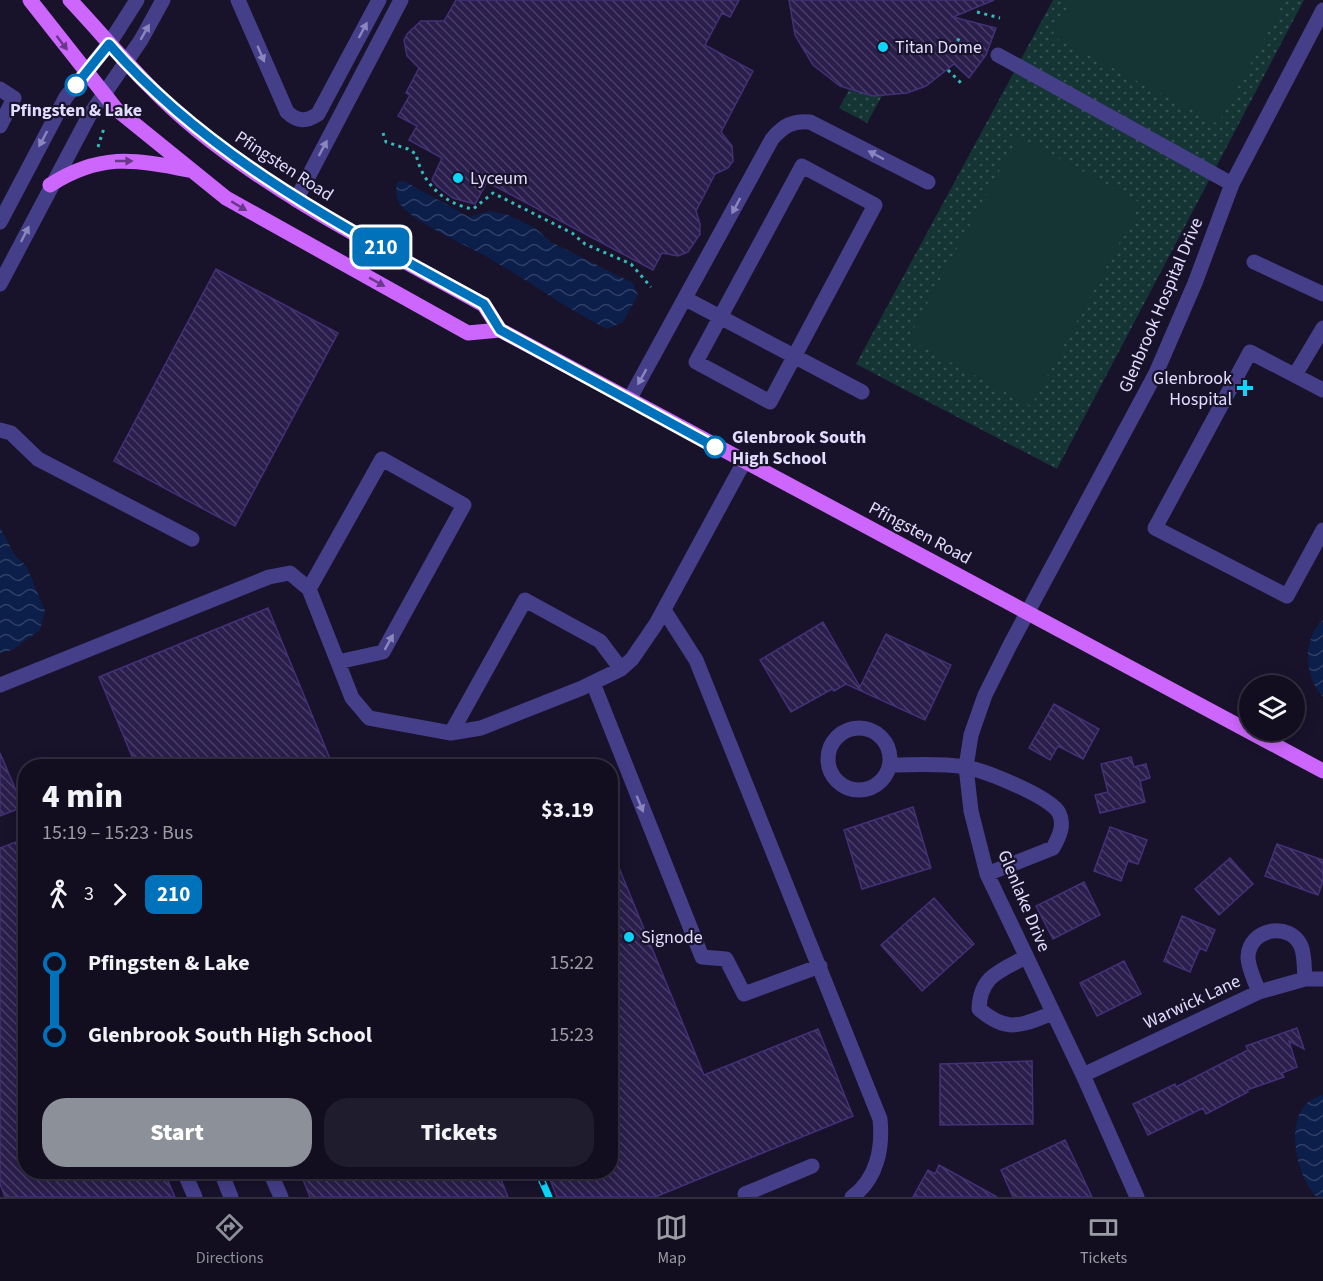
<!DOCTYPE html>
<html lang="en">
<head>
<meta charset="utf-8">
<style>
  :root { --surface:#120e20; --page:#1f1c2d; --text:#f1f3f6; --muted:#9c9ca5; --line:#312e3e; --accent:#8c9099 }
  body { margin:0; font-family:"Source Sans 3",sans-serif; background:var(--page); color:var(--text); height:100vh; display:flex; flex-direction:column; font-size:22px; white-space:nowrap }
  * { box-sizing:border-box; margin:0 }
  p { font-size:20px; color:var(--muted) }
  .icon { flex:none; width:33px; height:33px; fill:none; stroke:currentColor; stroke-width:2; stroke-linecap:round; stroke-linejoin:round }
  .map { position:relative; flex:1; overflow:hidden }
  .panel { position:absolute; left:18px; top:759px; width:600px; height:420px; display:flex; flex-direction:column; background:var(--surface); border-radius:24px; box-shadow:0 3px 15px #0003,0 0 0 2px var(--line) }
  .panel>* { flex:none }
  .badge { padding:0 12px; border-radius:9px; font-size:21px; line-height:39px }
  .controls { position:absolute; left:1239px; top:675px; display:grid; gap:12px }
  .controls a { display:grid; place-items:center; width:66px; height:66px; border-radius:50%; background:var(--surface); box-shadow:0 3px 15px #0003,0 0 0 2px var(--line); font-size:30px }
  .map>.badge { position:absolute; translate:-50% -50%; box-shadow:0 0 0 3px #fff }
  .legs { display:flex; align-items:center; gap:9px; height:66px; padding:0 24px; font-size:20px }
  .legs p { margin-inline-start:auto }
  .overview { display:flex; align-items:center; justify-content:space-between; height:102px; padding:0 24px }
  h1 { font-size:33px; font-weight:800; line-height:45px }
  .primary-button { display:flex; gap:12px; margin-top:auto; padding:12px 24px }
  .primary-button a { flex:1; height:69px; border-radius:24px; background:var(--accent); color:#fff; font-size:24px; font-weight:800; line-height:69px; text-align:center }
  .primary-button a+a { background:var(--page); color:var(--text) }
  ul { padding:0 24px; list-style:none }
  li { display:flex; align-items:center; gap:21px; height:72px; font-size:22px }
  li i { display:grid; place-items:center; width:9px; height:100%; margin:0 8px; background:currentColor }
  li i::after { content:''; width:15px; height:15px; margin:-8px; border:4px solid; border-radius:50%; background:var(--surface) }
  li p { margin-inline-start:auto }
  li:first-child i { background:linear-gradient(#0000 50%,currentColor 0) }
  li:last-child i { background:linear-gradient(currentColor 50%,#0000 0) }
  .dock { display:flex; justify-content:space-around; align-items:center; height:84px; border-top:2px solid var(--line); background:var(--surface); font-size:16px; color:var(--muted) }
  .dock a { display:grid; justify-items:center; gap:3px }
  .dock .selected { color:var(--accent) }
  .map>svg:first-child { display:block }
  .park { fill:url(#park-dots) }
  .pitch { fill:#153535 }
  .water { fill:url(#water-waves) }
  .building { fill:url(#building-back-hatch); stroke:#433177; stroke-width:1.5 }
  .lines { fill:none; stroke-linecap:round; stroke-linejoin:round }
  .path { stroke:#34bbba; stroke-width:3; stroke-dasharray:3 4.5; stroke-linecap:butt }
  .minor { stroke:#453e89; stroke-width:15 }
  .major { stroke:#cc66fc; stroke-width:15 }
  .rail-casing { stroke:#0dd6fa; stroke-width:7 }
  .rail { stroke:#18122b; stroke-width:4.5; stroke-dasharray:14; stroke-linecap:butt }
  .oneway { fill:#8c86be }
  .oneway2 { fill:#693889 }
  .line-1-casing { stroke:#fff; stroke-width:14 }
  .line-1 { stroke:#0072bc; stroke-width:9 }
  .poi-dot { fill:#0dd6fa; stroke:#18122b; stroke-width:2 }
  .stop-1-dot { fill:#fff; stroke:#0072bc; stroke-width:3 }
  .labels { text-anchor:middle; dominant-baseline:central; stroke-width:4.5; stroke-linejoin:round; paint-order:stroke }
  .poi-label { font-size:18px; fill:#e2ddfe; stroke:#18122b; text-anchor:start }
  .stop-label { font-size:18px; font-weight:bold; fill:#e2ddfe; stroke:#18122b }
  .street-label { font-size:18px; fill:#e2ddfe; stroke:#18122b }
</style>
</head>
<body>
<div class="map">
<svg width="1323" height="1197" viewBox="0 0 1323 1197">
  <defs>
    <pattern id="park-dots" width="8" height="8" patternUnits="userSpaceOnUse" patternTransform="scale(1.5)"><rect width="8" height="8" fill="#153535"/><path d="M2 2h.1M6 6h.1" fill="none" stroke="#375253" stroke-width="1.8" stroke-linecap="round"/></pattern>
    <pattern id="water-waves" width="16" height="10" patternUnits="userSpaceOnUse" patternTransform="scale(1.5)"><rect width="16" height="10" fill="#0c1f4a"/><path d="M0 5q4-4 8 0t8 0" fill="none" stroke="#2f3f65"/></pattern>
    <pattern id="building-back-hatch" width="6" height="6" patternUnits="userSpaceOnUse" patternTransform="scale(1.5)"><rect width="6" height="6" fill="#2a1e4c"/><path d="M-1 5l2 2M0 0l6 6M5-1l2 2" fill="none" stroke="#493e67"/></pattern>
  </defs>
  <rect width="100%" height="100%" fill="#18122b"/>
  <path class="park" d="M 1053,0 L 1304,0 L 1057,469 L 856,364 Z
    M 849,90 L 882,96 L 867,123 L 839,108 Z"/>
  <path class="pitch" d="M 1071,0 L 1285,0 L 1218,124 L 1052,36 Z
    M 1018,136 L 1141,203 L 1031,406 L 908,339 Z"/>
  <path class="water" d="M 404,181 L 469,217 L 490,211 L 508,215 L 535,228 L 551,242 L 633,283 L 638,295 L 623,322 L 607,329 C 565,308 527,280 487,257 C 465,244 414,223 400,204 C 395,197 396,189 397,182 Z
    M 0,527 L 14,554 L 27,567 L 45,611 L 40,630 L 12,650 L 0,653 Z
    M 1323,620 L 1323,697 C 1304,676 1302,639 1323,620 Z
    M 1323,1095 L 1323,1197 L 1317,1197 C 1294,1175 1280,1104 1323,1095 Z"/>
  <path class="building" d="M 456,0 L 739,0 L 730,17 L 722,13 L 705,45 L 753,71 L 721,132 L 732,146 L 733,161 L 728,168 L 715,174 L 696,211 L 700,224 L 700,234 L 688,252 L 678,256 L 662,253 L 653,270 L 487,182 L 475,204 L 453,198 L 437,186 L 432,180 L 442,158 L 409,140 L 417,126 L 398,116 L 410,95 L 406,93 L 419,68 L 407,56 L 404,40 L 408,33 L 421,21 L 444,21 Z
    M 789,0 L 994,0 L 953,17 L 996,28 L 986,55 L 969,78 L 954,64 L 926,86 L 907,93 L 873,96 L 840,86 L 813,65 L 795,35 Z
    M 216,269 L 338,333 L 235,526 L 114,461 Z
    M 268,608 L 333,766 L 136,766 L 99,677 Z
    M 823,622 L 860,687 L 886,634 L 951,665 L 925,720 L 846,684 L 834,691 L 832,689 L 791,712 L 760,660 Z
    M 1054,704 L 1099,729 L 1083,759 L 1058,746 L 1050,760 L 1029,748 Z
    M 0,753 L 23,807 L 0,816 Z
    M 1131,757 L 1134,767 L 1146,764 L 1150,778 L 1140,781 L 1145,802 L 1100,813 L 1095,795 L 1108,792 L 1101,764 Z
    M 913,807 L 931,868 L 862,889 L 844,830 Z
    M 1110,827 L 1147,840 L 1138,864 L 1128,861 L 1121,881 L 1094,871 Z
    M 26,838 L 26,1172 L 164,1172 L 175,1197 L 5,1197 L 0,1184 L 0,848 Z
    M 1277,844 L 1323,860 L 1323,881 L 1318,895 L 1265,876 Z
    M 610,846 L 704,1075 L 818,1029 L 853,1116 L 655,1197 L 557,1197 L 547,1172 L 610,1172 Z
    M 1230,858 L 1253,884 L 1219,915 L 1195,889 Z
    M 1084,882 L 1100,915 L 1053,939 L 1036,906 Z
    M 934,898 L 974,944 L 922,991 L 881,945 Z
    M 1182,916 L 1215,930 L 1206,951 L 1200,948 L 1190,972 L 1164,961 Z
    M 1124,961 L 1141,994 L 1097,1016 L 1080,983 Z
    M 1297,1028 L 1304,1049 L 1289,1041 L 1297,1067 L 1282,1073 L 1284,1077 L 1247,1090 L 1248,1092 L 1206,1114 L 1203,1108 L 1148,1135 L 1133,1104 L 1175,1084 L 1176,1087 L 1248,1050 L 1246,1046 Z
    M 1032,1061 L 1033,1124 L 940,1125 L 940,1064 Z
    M 1065,1140 L 1092,1197 L 1013,1197 L 1001,1170 Z
    M 939,1165 L 997,1197 L 913,1197 L 928,1170 L 935,1174 Z
    M 300,1172 L 498,1172 L 508,1197 L 310,1197 Z"/>
  <g class="lines">
    <path class="path" d="M 977,12 L 1000,18
      M 957,39 L 965,44
      M 967,43 L 982,51
      M 948,70 L 963,85
      M 383,133 L 386,142 L 408,149 L 416,154 C 422,183 444,204 473,209 L 493,193 L 572,233 L 585,244 L 631,264 L 651,287
      M 98,147 L 104,128"/>
    <path class="minor" d="M 238,0 L 287,112 C 298,122 306,122 318,114 L 379,0
      M 998,55 L 1232,184
      M 0,89 L 14,98 L 0,126
      M 802,166 L 875,205 L 770,402 L 696,362 Z
      M 296,200 L 401,0
      M 0,222 L 66,97 L 109,44 L 137,0
      M 1254,262 L 1323,294
      M 0,284 L 89,116 L 141,40 L 163,0
      M 686,299 L 862,392
      M 1295,375 L 1323,328
      M 1323,390 L 1250,352 L 1155,528 L 1287,596 L 1323,530
      M 629,400 L 772,139 C 783,126 793,120 810,122 L 928,182
      M 0,430 L 11,433 L 38,459 L 192,539
      M 309,589 L 382,459 L 464,505 L 383,652 L 338,662
      M 664,610 L 696,660 L 880,1119 C 883,1148 877,1179 852,1197
      M 593,683 L 702,957 L 726,959 L 744,994 L 820,966
      M 0,685 L 269,577 L 290,573 L 309,589 L 352,698 L 369,718 L 451,733 L 481,728 L 582,688 L 621,669 L 632,659 L 656,624 L 744,462
      M828 759a31 31 0 1 1 62 0a31 31 0 1 1-62 0Z
      M 451,733 L 525,600 L 600,641 L 621,669
      M 890,765 C 915,765 940,763 965,767 C 984,770 1051,797 1059,813 C 1065,825 1059,837 1053,848 L 987,874
      M 1026,957 C 1000,971 980,976 979,1009 C 1008,1034 1021,1025 1053,1013
      M 1259,992 C 1255,982 1248,967 1248,957 C 1249,928 1290,921 1301,946 C 1305,955 1304,970 1305,979
      M 1083,1075 L 1259,992 L 1305,979 L 1323,979
      M 184,1172 L 195,1197
      M 221,1172 L 231,1197
      M 270,1172 L 281,1197
      M 746,1197 L 745,1194 L 812,1166
      M 1137,1197 L 1083,1075 L 987,874 L 971,811 L 966,767 L 971,735 L 985,695 L 1010,645 L 1156,373 L 1195,283 L 1232,184 L 1323,10"/>
    <path class="major" d="M 30,0 L 116,109 L 226,198 L 468,333 L 500,330
      M 70,0 C 112,45 149,91 197,130 C 284,201 386,250 484,305 L 500,330 L 1323,771
      M 50,185 C 98,154 134,158 188,170"/>
    <g class="rail-casing">
      <path id="rail" d="M 538,1172 L 549,1197"/>
    </g>
    <use href="#rail" class="rail"/>
  </g>
  <defs><path id="oneway-solid" d="M-6-.8H1V-3.2L6.5 0L1 3.2V.8H-6Z" transform="scale(1.5)"/></defs>
  <g class="oneway">
    <use href="#oneway-solid" transform="translate(363 30) rotate(-62)"/>
    <use href="#oneway-solid" transform="translate(145 32) rotate(-60)"/>
    <use href="#oneway-solid" transform="translate(261 54) rotate(67)"/>
    <use href="#oneway-solid" transform="translate(43 139) rotate(118)"/>
    <use href="#oneway-solid" transform="translate(323 148) rotate(-62)"/>
    <use href="#oneway-solid" transform="translate(876 155) rotate(-152)"/>
    <use href="#oneway-solid" transform="translate(736 206) rotate(118)"/>
    <use href="#oneway-solid" transform="translate(25 234) rotate(-63)"/>
    <use href="#oneway-solid" transform="translate(642 377) rotate(119)"/>
    <use href="#oneway-solid" transform="translate(389 642) rotate(-61)"/>
    <use href="#oneway-solid" transform="translate(640 804) rotate(68)"/>
  </g>
  <g class="oneway2">
    <use href="#oneway-solid" transform="translate(62 43) rotate(53)"/>
    <use href="#oneway-solid" transform="translate(124 161)"/>
    <use href="#oneway-solid" transform="translate(239 206) rotate(31)"/>
    <use href="#oneway-solid" transform="translate(377 282) rotate(29)"/>
  </g>
  <g class="lines">
    <g class="line-1-casing">
      <path id="line-1" d="M 76,85 L 109,44 C 212,162 350,230 484,304 L 500,330 L 715,447"/>
    </g>
    <use href="#line-1" class="line-1"/>
  </g>
  <g class="poi-dot">
    <circle cx="883" cy="47" r="6"/>
    <circle cx="458" cy="178" r="6"/>
    <path d="M1242 379h6v6h6v6h-6v6h-6v-6h-6v-6h6z"/>
    <circle cx="629" cy="937" r="6"/>
  </g>
  <g class="stop-1-dot">
    <circle cx="76" cy="85" r="10"/>
    <circle cx="715" cy="447" r="10"/>
  </g>
  <g class="labels">
    <g class="poi-label">
      <text x="895" y="47">Titan Dome</text>
      <text x="470" y="178">Lyceum</text>
      <text x="1232" y="378" text-anchor="end">Glenbrook<tspan x="1232" dy="21">Hospital</tspan></text>
      <text x="641" y="937">Signode</text>
    </g>
    <g class="stop-label">
      <text x="76" y="110">Pfingsten &amp; Lake</text>
      <text x="732" y="437" text-anchor="start">Glenbrook South<tspan x="732" dy="21">High School</tspan></text>
    </g>
    <g class="street-label">
      <text transform="translate(284 166) rotate(33)">Pfingsten Road</text>
      <text transform="translate(1161 305) rotate(-67)">Glenbrook Hospital Drive</text>
      <text transform="translate(920 533) rotate(28)">Pfingsten Road</text>
      <text transform="translate(1024 901) rotate(67)">Glenlake Drive</text>
      <text transform="translate(1192 1002) rotate(-25)">Warwick Lane</text>
    </g>
  </g>
</svg>
<div class="controls">
<a><svg class="icon" aria-label="layers" viewBox="0 0 24 24"><path d="M12 4l9 5-9 5-9-5zM3 14l9 5 9-5"/></svg></a>
</div>
<b class="badge" style="left:381px;top:247px;background:#0072bc;color:#fff">210</b>
<section class="panel">
<div class="overview"><div><h1>4 min</h1><p>15:19 – 15:23 · Bus</p></div><b>$3.19</b></div>
<div class="legs"><svg class="icon" aria-label="walk" viewBox="0 0 24 24"><circle cx="13" cy="4" r="2"/><path d="M13 8l-2 6 4 7M11 14l-3 7M7 12l3-4h3l4 4"/></svg>3<svg class="icon" aria-label="forward" viewBox="0 0 24 24"><path d="M9 5l7 7-7 7"/></svg><b class="badge" style="background:#0072bc;color:#fff">210</b></div>
<ul>
<li><i style="color:#0072bc"></i><b>Pfingsten &amp; Lake</b><p>15:22</p></li>
<li><i style="color:#0072bc"></i><b>Glenbrook South High School</b><p>15:23</p></li>
</ul>
<div class="primary-button"><a>Start</a><a>Tickets</a></div>
</section>
</div>
<nav class="dock">
<a class="selected"><svg class="icon" aria-label="directions" viewBox="0 0 24 24"><path d="M12 3l9 9-9 9-9-9zM9 14v-3h6M13 9l2 2-2 2"/></svg>Directions</a>
<a><svg class="icon" aria-label="map" viewBox="0 0 24 24"><path d="M3 6l6-2 6 2 6-2v14l-6 2-6-2-6 2zM9 4v14M15 6v14"/></svg>Map</a>
<a><svg class="icon" aria-label="tickets" viewBox="0 0 24 24"><path d="M3 7h18v10H3zM15 7v10"/></svg>Tickets</a>
</nav>
</body>
</html>
